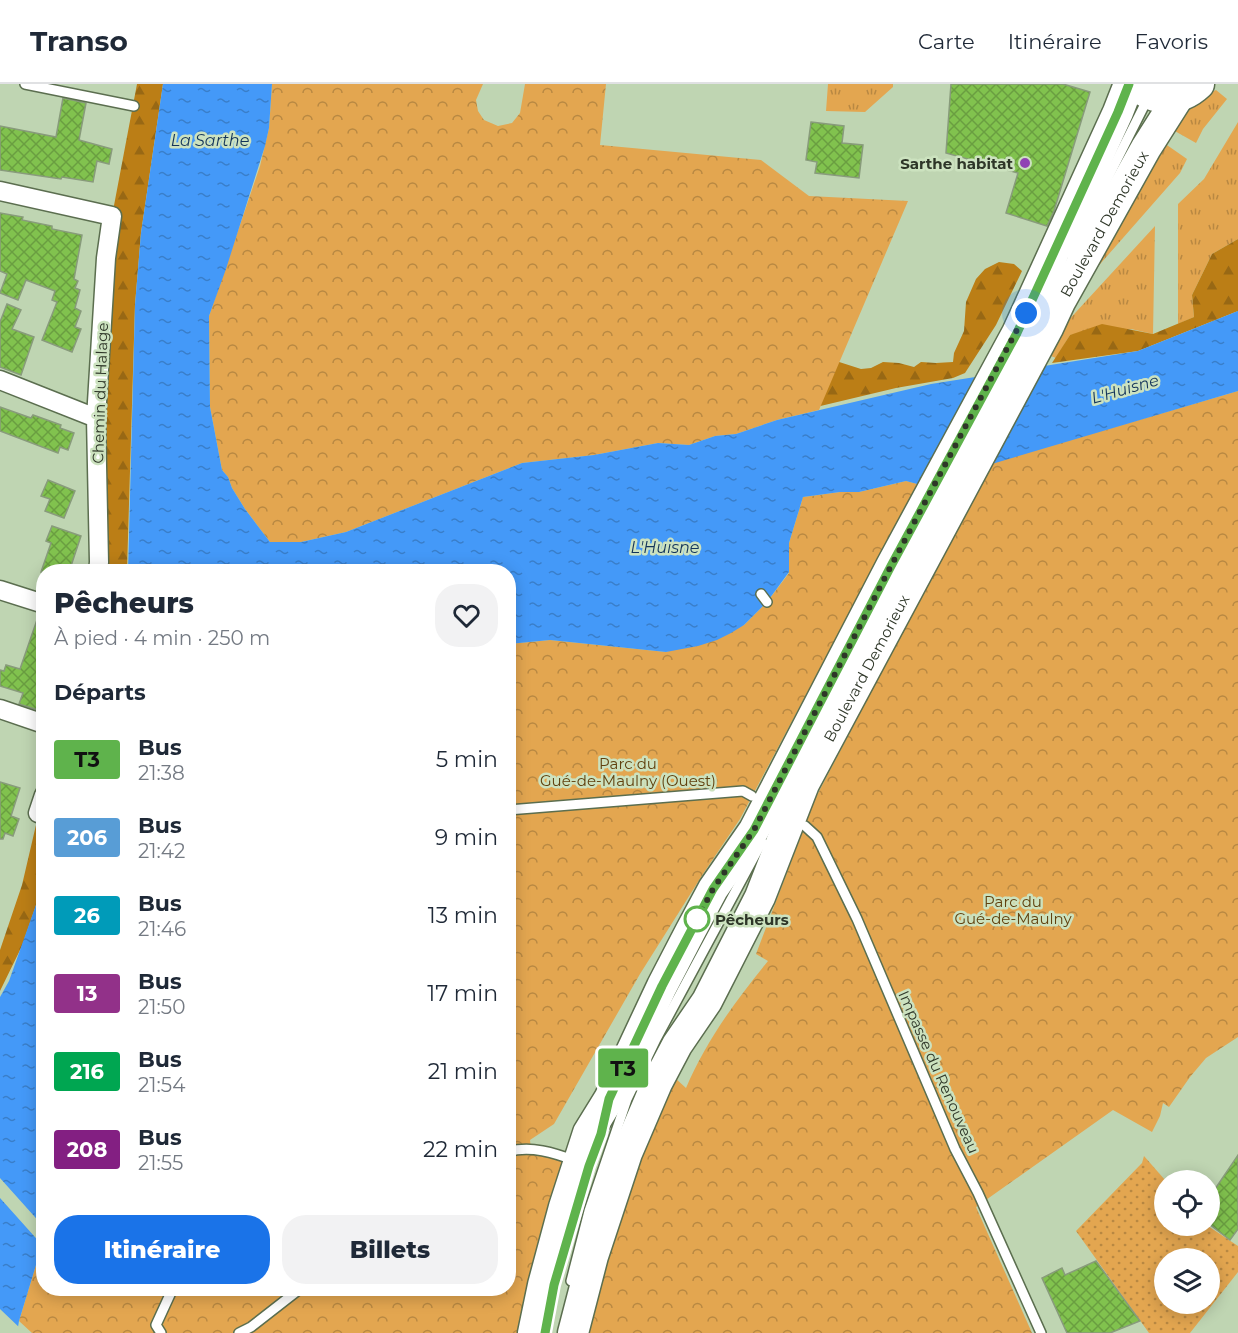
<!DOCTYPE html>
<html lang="fr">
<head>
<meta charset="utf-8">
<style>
  :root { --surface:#fff; --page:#f2f2f3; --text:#1f2937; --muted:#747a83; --line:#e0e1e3; --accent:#1a73e8 }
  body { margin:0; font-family:Montserrat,sans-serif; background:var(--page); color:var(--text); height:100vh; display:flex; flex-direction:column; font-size:22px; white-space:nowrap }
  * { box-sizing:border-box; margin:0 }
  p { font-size:20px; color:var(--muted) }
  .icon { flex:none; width:33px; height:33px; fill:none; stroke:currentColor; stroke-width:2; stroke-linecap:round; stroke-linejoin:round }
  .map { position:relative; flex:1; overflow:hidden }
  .panel { position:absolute; left:36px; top:480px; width:480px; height:732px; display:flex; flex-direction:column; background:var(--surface); border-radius:24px; box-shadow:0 3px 15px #0003 }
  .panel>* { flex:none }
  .badge { padding:0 12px; border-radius:4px; font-size:21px; line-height:39px }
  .controls { position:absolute; left:1154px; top:1086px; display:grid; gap:12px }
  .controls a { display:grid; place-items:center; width:66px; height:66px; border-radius:50%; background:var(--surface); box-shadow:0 3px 15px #0003; font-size:30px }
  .you { position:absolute; width:30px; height:30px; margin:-15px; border:4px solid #fff; border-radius:50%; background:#1a73e8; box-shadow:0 0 0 9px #1a73e833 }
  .map>.badge { position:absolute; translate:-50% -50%; box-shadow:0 0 0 3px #fff }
  h2 { padding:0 18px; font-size:22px; line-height:54px }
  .round { display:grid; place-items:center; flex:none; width:63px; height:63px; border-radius:24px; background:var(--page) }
  .summary { display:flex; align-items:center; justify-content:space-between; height:102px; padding:0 18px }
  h1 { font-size:28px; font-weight:800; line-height:45px }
  .primary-button { display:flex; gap:12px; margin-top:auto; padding:12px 18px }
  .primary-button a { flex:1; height:69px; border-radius:24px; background:var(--accent); color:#fff; font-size:24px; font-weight:800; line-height:69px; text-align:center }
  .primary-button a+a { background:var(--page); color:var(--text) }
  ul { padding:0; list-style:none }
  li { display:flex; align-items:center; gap:18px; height:78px; padding:0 18px }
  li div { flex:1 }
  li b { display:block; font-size:22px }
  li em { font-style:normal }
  li .badge { min-width:66px; font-weight:700; text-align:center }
  header { display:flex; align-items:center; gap:36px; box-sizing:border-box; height:84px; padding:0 30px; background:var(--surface); border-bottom:2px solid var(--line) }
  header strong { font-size:28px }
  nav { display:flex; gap:33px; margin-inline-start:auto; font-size:21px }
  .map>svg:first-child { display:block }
  .grass { fill:url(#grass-tufts) }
  .forest { fill:url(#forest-firs) }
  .park { fill:url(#park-crowns) }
  .garden { fill:url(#garden-dots); fill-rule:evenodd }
  .water { fill:url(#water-ripples) }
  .pier { fill:#bfd5b2 }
  .building { fill:url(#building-cross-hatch); stroke:#889b7b; stroke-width:1.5 }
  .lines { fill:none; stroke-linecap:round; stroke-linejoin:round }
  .service-casing { stroke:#5b6e4f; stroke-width:12 }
  .minor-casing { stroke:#5b6e4f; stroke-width:21 }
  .primary-casing { stroke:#5b6e4f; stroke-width:33 }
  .service { stroke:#fff; stroke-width:9 }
  .minor { stroke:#fff; stroke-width:18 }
  .primary { stroke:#fff; stroke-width:30 }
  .line-casing { stroke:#fff; stroke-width:14 }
  .line { stroke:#5fb34c; stroke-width:9 }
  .walk { stroke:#2e3628; stroke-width:6; stroke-dasharray:0 10.8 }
  .poi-dot { fill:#9043b4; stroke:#cce2bf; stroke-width:2 }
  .stop-dot { fill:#fff; stroke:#5fb34c; stroke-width:3 }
  .labels { text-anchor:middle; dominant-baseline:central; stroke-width:5; stroke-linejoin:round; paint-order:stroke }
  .poi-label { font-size:15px; font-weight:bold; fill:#2e3628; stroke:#cce2bf; text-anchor:end }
  .street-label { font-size:15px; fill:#2e3628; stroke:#cce2bf }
  .park-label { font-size:15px; fill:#61410e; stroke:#cce2bf }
  .stop-label { font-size:15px; font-weight:bold; fill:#2e3628; stroke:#cce2bf; text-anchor:start }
  .water-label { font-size:16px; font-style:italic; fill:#13345a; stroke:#cce2bf }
</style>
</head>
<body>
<header>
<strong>Transo</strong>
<nav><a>Carte</a><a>Itinéraire</a><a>Favoris</a></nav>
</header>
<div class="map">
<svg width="1238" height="1249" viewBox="0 0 1238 1249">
  <defs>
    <pattern id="grass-tufts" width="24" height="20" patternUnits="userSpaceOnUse" patternTransform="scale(1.5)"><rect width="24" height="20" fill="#e3a650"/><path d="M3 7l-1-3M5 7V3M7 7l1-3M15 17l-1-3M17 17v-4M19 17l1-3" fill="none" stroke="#b88842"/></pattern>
    <pattern id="forest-firs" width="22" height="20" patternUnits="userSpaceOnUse" patternTransform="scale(1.5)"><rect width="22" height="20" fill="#bb7e16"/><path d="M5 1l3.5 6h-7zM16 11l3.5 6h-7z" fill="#986814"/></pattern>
    <pattern id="park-crowns" width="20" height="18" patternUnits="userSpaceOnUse" patternTransform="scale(1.5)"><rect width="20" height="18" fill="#e3a650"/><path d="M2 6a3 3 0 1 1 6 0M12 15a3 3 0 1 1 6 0" fill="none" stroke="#b88842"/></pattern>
    <pattern id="garden-dots" width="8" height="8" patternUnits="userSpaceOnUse" patternTransform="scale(1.5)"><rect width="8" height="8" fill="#e3a650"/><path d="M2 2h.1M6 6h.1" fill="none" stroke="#b88842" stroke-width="1.8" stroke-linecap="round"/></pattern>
    <pattern id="water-ripples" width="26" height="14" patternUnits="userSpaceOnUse" patternTransform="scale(1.5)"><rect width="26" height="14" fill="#4499f8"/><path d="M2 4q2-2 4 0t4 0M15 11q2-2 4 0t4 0" fill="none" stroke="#397ec9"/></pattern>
    <pattern id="building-cross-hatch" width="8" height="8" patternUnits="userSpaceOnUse" patternTransform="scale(1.5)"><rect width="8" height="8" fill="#81c24e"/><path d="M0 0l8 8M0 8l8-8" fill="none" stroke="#6a9e41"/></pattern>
  </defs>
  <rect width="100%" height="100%" fill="#bfd5b2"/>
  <path class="grass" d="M 828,0 L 893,0 L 893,3 L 865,28 L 826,27 Z
    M 1216,6 L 1227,15 L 1203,45 L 1196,59 L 1173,46 L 1197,15 Z
    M 1238,38 L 1238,155 L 1212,170 L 1192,211 L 1194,233 L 1178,240 L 1178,120 L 1204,95 Z
    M 1164,59 L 1187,75 L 1180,89 L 1087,195 Z
    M 1155,142 L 1153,250 L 1131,245 L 1070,251 L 1056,274 L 1051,272 L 1065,240 Z"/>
  <path class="forest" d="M 137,0 L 163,0 L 141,149 L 135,221 L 127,487 L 98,488 L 112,132 Z
    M 1238,155 L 1238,227 L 1138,267 L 1052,279 L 1070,251 L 1102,240 L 1153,250 L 1194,233 L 1192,211 L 1212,170 Z
    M 999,178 L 1014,180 L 1022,187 L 996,241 L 965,289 L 953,294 L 896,304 L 766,335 L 833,276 L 861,285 L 871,284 L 883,278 L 899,279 L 914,283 L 921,278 L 936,279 L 953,278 L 954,269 L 964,247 L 966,218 L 976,195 L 985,185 Z
    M 43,711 L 43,801 L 22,862 L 0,907 L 0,866 L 22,801 Z"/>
  <path class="park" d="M 272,0 L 483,0 L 476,16 L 478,27 L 484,36 L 498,42 L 512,39 L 520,29 L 525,0 L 606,0 L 600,61 L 761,76 L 809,112 L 908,117 L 819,326 L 777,336 L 736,350 L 715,352 L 689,361 L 658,359 L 594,371 L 522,379 L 346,448 L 301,458 L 270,458 L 245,425 L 232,404 L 228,393 L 222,386 L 210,323 L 209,232 L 260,82 L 269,44 Z
    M 1238,307 L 1238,953 L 1206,974 L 1190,993 L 1169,1023 L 1163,1019 L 1160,1032 L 1152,1048 L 1113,1026 L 976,1123 L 1032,1249 L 589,1249 L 599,1185 L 637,1071 L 675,994 L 686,1004 C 706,957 736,916 768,877 L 756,870 L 815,715 L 991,379 Z
    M 906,397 L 918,400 L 740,735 L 703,790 L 640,890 L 554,1040 L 530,1056 L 531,1066 L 565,1073 L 527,1206 L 518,1249 L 32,1249 L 19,1237 L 43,1158 L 44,1204 L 508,1204 L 509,560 L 550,556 L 666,568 L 744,541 L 767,518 L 789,489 L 789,459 L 803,413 L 840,408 L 859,408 Z"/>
  <path class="garden" d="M 1144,1072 L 1165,1096 L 1164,1142 L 1208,1142 L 1238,1162 L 1238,1188 L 1190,1249 L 1149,1249 L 1076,1147 L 1142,1079 ZM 1164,1174 L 1209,1174 L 1209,1220 L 1164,1220 Z"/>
  <path class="water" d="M 163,0 L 272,0 L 269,44 L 265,62 L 226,185 L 209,232 L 210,323 L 222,386 L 228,393 L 232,404 L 245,425 L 270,458 L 301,458 L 346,448 L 522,379 L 594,371 L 658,359 L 689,361 L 715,352 L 736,350 L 777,336 L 931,300 L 1138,267 L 1238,227 L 1238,307 L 921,401 L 906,397 L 859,408 L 840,408 L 803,413 L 789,459 L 789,488 L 767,518 L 744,541 L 731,549 L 717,556 L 698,562 L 666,568 L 550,556 L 509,560 L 508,488 L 128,488 L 135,221 L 141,149 Z
    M 43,801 L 43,1158 L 19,1237 L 17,1249 L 0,1249 L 0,913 L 9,897 Z"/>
  <path class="pier" d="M 0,1094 L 43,1142 L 43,1162 L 0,1114 Z
    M 0,1225 L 21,1245 L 20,1249 L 0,1249 Z"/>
  <path class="building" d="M 951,0 L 1063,0 L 1090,8 L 1054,127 L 1047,142 L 1006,129 L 1018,89 L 946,69 Z
    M 63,14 L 86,19 L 79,56 L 112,65 L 109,80 L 97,77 L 93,98 L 62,93 L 61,95 L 0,86 L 0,42 L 56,53 Z
    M 811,38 L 844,42 L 842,59 L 863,61 L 859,94 L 815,89 L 817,78 L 806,76 Z
    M 0,129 L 23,133 L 22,136 L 52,142 L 52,145 L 82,151 L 74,195 L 78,197 L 75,204 L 80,206 L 75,224 L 81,227 L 75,243 L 81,245 L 72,268 L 42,256 L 57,218 L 52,216 L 55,207 L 26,196 L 18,216 L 0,209 L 7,190 L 0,187 Z
    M 7,220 L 21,226 L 12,245 L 34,253 L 21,291 L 0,283 L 0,238 Z
    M 0,323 L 31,334 L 33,331 L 61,341 L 60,344 L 74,349 L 68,366 L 60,363 L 58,369 L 0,347 Z
    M 48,396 L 75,407 L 64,434 L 45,427 L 50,415 L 41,412 Z
    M 52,442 L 81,452 L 69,488 L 41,488 L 51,459 L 46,457 Z
    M 39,530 L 44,531 L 44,611 L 38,626 L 19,620 L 23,609 L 0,602 L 0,586 L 4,587 L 6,581 L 20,585 Z
    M 0,698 L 20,704 L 11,732 L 19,735 L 13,752 L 5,749 L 3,755 L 0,755 Z
    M 1238,1071 L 1238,1145 L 1230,1156 L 1209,1140 L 1209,1135 L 1219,1123 L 1209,1114 Z
    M 1096,1177 L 1140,1237 L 1110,1249 L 1067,1249 L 1042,1194 L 1062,1184 L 1065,1191 Z"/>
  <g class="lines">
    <g class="service-casing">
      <path id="service" d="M 25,0 L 134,22
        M 1070,169 L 1149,12
        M 761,510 L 767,518
        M 508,726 L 743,707 L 752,712
        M 805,742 L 817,753 L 857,835 L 955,1065 L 978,1109 L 1041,1249
        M 508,1068 C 530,1061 555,1069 576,1077
        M 571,1197 L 589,1127 L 627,1015 L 656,955 L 762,758
        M 161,1249 L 156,1241 L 173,1204
        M 239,1249 L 251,1243 L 301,1204"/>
    </g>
    <g class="minor-casing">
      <path id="minor" d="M 0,107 L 112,132 L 106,174 L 96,334 L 99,478 L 98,488
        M 0,296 L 96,334
        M 0,506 L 44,520
        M 0,625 L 44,640
        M 38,729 L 44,711"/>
    </g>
    <g class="primary-casing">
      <g id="primary">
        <path d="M 1135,0 C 1154,18 1180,18 1199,0"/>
        <path d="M 533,1249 L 543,1201 L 564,1123 L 588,1049 L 609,1015 L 662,902 L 690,848 L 713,805 L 754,746 L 891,482 L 1017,249 L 1118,28 L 1129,0"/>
        <path id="s1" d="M 573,1249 L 593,1172 L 627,1069 L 657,999 L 677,961 L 707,917 L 760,813 L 804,700 L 1048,244 L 1060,218 L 1146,64 L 1179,12"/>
      </g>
    </g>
    <use href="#service" class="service"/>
    <use href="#minor" class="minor"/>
    <use href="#primary" class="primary"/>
  </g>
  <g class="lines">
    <g class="line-casing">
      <path id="line" d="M 545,1249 L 554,1201 L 589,1082 L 601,1050 L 609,1015 L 662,902 L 713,805 L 754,746 L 891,482 L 1017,249 L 1118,28 L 1129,0"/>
    </g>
    <use href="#line" class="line"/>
    <path class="walk" d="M 697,835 L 713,805 L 754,746 L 891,482 L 1026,229"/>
  </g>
  <circle class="poi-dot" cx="1025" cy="79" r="6"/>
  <circle class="stop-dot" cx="697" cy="835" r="12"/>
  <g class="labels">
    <g class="poi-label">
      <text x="1013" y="79">Sarthe habitat</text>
    </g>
    <g class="street-label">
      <text stroke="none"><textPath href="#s1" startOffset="1234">Boulevard Demorieux</textPath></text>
      <text transform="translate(100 309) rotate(-88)">Chemin du Halage</text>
      <text stroke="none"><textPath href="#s1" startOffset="730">Boulevard Demorieux</textPath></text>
      <text transform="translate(939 988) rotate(66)">Impasse du Renouveau</text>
    </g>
    <g class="park-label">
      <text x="628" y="679">Parc du<tspan x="628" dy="17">Gué-de-Maulny (Ouest)</tspan></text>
      <text x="1013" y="817">Parc du<tspan x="1013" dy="17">Gué-de-Maulny</tspan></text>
    </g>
    <g class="stop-label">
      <text x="715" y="835">Pêcheurs</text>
    </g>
    <g class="water-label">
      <text x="210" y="56">La Sarthe</text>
      <text transform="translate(1125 305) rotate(-16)">L'Huisne</text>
      <text x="665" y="463">L'Huisne</text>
    </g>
  </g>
</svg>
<div class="controls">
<a><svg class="icon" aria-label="locate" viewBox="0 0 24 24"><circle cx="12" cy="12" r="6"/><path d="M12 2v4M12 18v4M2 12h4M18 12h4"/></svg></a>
<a><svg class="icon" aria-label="layers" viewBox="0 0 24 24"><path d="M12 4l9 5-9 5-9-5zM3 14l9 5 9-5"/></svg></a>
</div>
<div class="you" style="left:1026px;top:229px"></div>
<b class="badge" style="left:623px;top:984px;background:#5fb34c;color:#111">T3</b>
<section class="panel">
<div class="summary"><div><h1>Pêcheurs</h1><p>À pied · 4 min · 250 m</p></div><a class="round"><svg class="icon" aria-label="heart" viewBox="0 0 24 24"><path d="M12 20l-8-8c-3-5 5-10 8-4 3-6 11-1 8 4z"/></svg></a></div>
<h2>Départs</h2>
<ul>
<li><span class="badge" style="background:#5fb34c;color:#111">T3</span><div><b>Bus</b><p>21:38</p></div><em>5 min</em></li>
<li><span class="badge" style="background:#589dd6;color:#fff">206</span><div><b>Bus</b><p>21:42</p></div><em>9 min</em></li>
<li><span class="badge" style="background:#009bb9;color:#fff">26</span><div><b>Bus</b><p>21:46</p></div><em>13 min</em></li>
<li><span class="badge" style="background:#923189;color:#fff">13</span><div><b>Bus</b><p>21:50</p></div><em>17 min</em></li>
<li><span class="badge" style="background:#00a651;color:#fff">216</span><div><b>Bus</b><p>21:54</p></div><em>21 min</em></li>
<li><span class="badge" style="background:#831f82;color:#fff">208</span><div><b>Bus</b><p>21:55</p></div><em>22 min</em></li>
</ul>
<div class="primary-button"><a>Itinéraire</a><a>Billets</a></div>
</section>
</div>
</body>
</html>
